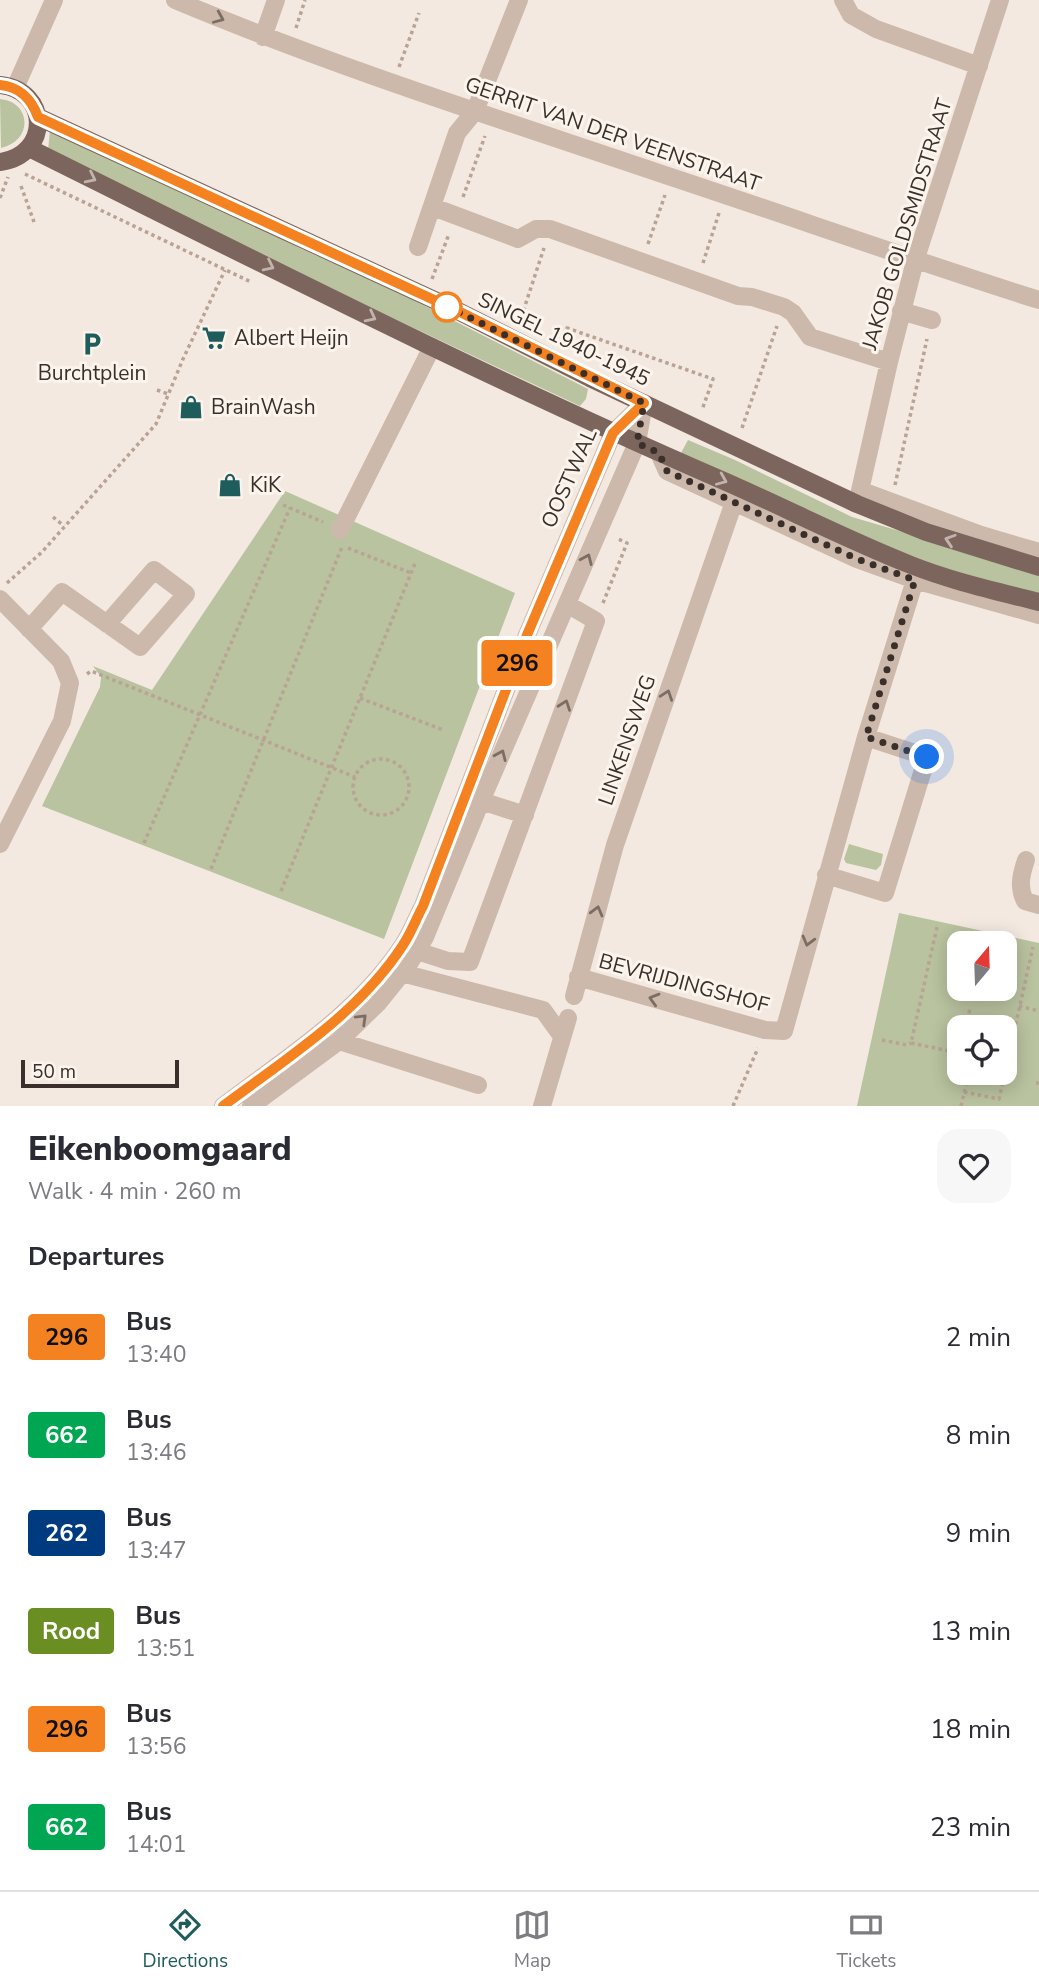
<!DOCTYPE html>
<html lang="en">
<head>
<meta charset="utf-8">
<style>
  :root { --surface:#fff; --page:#f7f7f7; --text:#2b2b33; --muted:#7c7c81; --line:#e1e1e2; --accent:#1f5c5c }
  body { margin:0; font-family:"Nunito Sans",sans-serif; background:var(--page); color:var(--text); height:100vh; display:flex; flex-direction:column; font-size:26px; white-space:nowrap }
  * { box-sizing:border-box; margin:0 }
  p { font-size:23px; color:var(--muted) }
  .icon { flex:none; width:38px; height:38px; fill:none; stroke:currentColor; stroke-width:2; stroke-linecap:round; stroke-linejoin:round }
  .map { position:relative; height:1106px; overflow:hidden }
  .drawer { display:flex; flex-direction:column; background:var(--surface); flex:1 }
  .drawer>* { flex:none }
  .badge { padding:0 14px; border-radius:5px; font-size:24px; line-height:46px }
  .needle { width:46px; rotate:19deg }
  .tools { position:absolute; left:947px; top:931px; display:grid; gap:14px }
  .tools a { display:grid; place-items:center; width:70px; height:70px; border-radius:14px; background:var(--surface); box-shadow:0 4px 18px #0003; font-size:35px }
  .scale { position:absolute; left:21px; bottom:18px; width:158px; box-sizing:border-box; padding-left:7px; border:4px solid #3a2f2a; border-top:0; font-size:19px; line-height:24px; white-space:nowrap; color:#3a2f2a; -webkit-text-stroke:5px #fbf4ed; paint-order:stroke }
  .you { position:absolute; width:35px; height:35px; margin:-18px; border:5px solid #fff; border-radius:50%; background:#1a73e8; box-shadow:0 0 0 10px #1a73e833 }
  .map>.badge { position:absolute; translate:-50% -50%; box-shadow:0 0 0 4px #fff }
  h2 { padding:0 28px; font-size:26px; line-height:63px }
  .round { display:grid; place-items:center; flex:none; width:74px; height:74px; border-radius:21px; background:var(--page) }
  .head { display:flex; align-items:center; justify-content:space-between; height:119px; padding:0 28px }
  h1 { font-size:33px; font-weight:800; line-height:52px }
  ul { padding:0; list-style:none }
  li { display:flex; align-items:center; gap:21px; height:98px; padding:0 28px }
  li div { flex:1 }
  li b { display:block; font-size:26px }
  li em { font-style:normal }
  li .badge { min-width:77px; font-weight:700; text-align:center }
  .menu { display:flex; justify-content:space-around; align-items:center; height:98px; border-top:2px solid var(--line); background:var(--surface); font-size:19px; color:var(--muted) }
  .menu a { display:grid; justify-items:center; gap:4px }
  .menu .on { color:var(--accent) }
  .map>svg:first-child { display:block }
  .green { fill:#b9c39f; fill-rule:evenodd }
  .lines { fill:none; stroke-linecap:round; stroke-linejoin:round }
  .path { stroke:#b8a395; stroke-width:3.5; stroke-dasharray:3.5 3.5; stroke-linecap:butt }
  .minor { stroke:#ccb9ab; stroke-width:18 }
  .major { stroke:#7c655c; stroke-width:18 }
  .oneway { stroke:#7c6d64 }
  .oneway2 { stroke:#c2b4ac }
  .line-casing { stroke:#fff; stroke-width:16 }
  .line { stroke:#f58220; stroke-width:10 }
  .walk { stroke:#3a2f2a; stroke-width:7; stroke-dasharray:0 12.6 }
  .stop-dot { fill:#fff; stroke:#f58220; stroke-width:3.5 }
  .labels { text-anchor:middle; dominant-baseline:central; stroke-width:6; stroke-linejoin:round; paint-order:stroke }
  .street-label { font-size:21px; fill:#3a2f2a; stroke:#fbf4ed }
  .poi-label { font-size:21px; fill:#3a2f2a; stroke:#fbf4ed; text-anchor:start }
</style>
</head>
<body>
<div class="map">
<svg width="1039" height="1106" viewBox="0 0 1039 1106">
  <rect width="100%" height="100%" fill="#f3e9e0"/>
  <path class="green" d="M 0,99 C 32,102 33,141 1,148 Z
    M 50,130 L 243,219 L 302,249 L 390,288 L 588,389 L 586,399 L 580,406 L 367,306 L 48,151 Z
    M 688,440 L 735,460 L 852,517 L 1039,572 L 1039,596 L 911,558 L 681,453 Z
    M 285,491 L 515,593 L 384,939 L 42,806 L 100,687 L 101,677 L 93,666 L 152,690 Z
    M 849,844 L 883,854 L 881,865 L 876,870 L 846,863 L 844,859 Z
    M 899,913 L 1039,943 L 1039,1106 L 857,1106 ZM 959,943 L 1004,943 L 1004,989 L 959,989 ZM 959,1027 L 1004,1027 L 1004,1073 L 959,1073 Z"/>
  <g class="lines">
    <path class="path" d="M 296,28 L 305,0
      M 399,67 L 419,13
      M 25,174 L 251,282
      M 21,186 L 34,222
      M 463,197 L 485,136
      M 0,198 L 8,177
      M 648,244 L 665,195
      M 703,263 L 719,213
      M 432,279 L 449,234
      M 519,324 L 544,248
      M 562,342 L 567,328 L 713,379 L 702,410
      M 157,390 L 168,394
      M 742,428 L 777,326
      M 895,485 L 927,339
      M 283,505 L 323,522
      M 53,517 L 64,526
      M 348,548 L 411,573
      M 7,583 L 42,552 L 156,424 L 183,359 L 225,270
      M 603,603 L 627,543 L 616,538
      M 87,674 L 91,671 L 355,777
      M 360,698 L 443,730
      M353 787a28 28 0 1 1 56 0a28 28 0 1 1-56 0Z
      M 144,843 L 290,508
      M 211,869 L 342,547
      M 281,891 L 416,561
      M 937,927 L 911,1043 L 959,1053
      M 1019,1006 L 1039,1011
      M 966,1027 L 970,1009
      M 882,1040 L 907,1045 L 911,1043
      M 1036,1083 L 1039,1083
      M 964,1092 L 999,1099 L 1033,947
      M 733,1106 L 758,1048
      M 961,1106 L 969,1073"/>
    <path class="minor" d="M 175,0 C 337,68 503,120 668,176 C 792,217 915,261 1039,300
      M 843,0 L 851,15 L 876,29 L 979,66
      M 263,37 L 276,0
      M 15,88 L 54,0
      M 433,207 L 518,239 L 536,229 L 550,229 L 738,296 L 752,297 L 784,307 L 793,313 L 810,337 L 889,362
      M 418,247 L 457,133 L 475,111 L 519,0
      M 901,311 L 932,320
      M 659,453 L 667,471 L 857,559 L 915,580 L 1039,615
      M 862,491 L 981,535 L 1039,552
      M 857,504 L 889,362 L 915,261 L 1000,0
      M 340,530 L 432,347
      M 0,599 L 61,661 L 70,683 L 62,721 L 0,844
      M 29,629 L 62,592 L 140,647 L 186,594 L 154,570 L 107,624
      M 472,798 L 525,815
      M 1026,860 C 1021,875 1018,887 1025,901 L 1039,905
      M 826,875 L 885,893 L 927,757 L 866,737
      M 417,951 L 448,961 L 470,962 L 596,621 L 567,604
      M 402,973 L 543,1010 L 561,1035
      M 578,977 L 765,1030 L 784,1031 L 866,737 L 915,580
      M 574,996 L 615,845 L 734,502
      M 339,1041 L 478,1085
      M 223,1106 C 286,1058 359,1013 403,945 C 411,933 416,919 423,906 L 527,635 L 613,433 L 644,403
      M 251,1106 L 339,1041 L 378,1003 L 407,967 L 425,937 L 481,801 L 637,443 L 644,403
      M 542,1106 L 568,1018"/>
    <path class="major" d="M 0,85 C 50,90 51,155 0,162
      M 38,117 L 458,311 L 590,378 L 857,504 L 926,532 L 1039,567
      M 29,148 C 257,261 484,377 717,478 C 782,506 845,539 911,565 C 951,581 996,591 1039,602"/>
  </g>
  <defs><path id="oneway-chevron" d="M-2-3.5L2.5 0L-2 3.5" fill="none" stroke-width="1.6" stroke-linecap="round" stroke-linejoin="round" transform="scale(1.75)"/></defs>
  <g class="oneway">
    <use href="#oneway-chevron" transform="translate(219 18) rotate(23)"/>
    <use href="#oneway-chevron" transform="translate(587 559) rotate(-66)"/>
    <use href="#oneway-chevron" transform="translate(667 695) rotate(-71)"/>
    <use href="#oneway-chevron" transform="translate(565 705) rotate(-70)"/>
    <use href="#oneway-chevron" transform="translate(501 755) rotate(-66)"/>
    <use href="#oneway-chevron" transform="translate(597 911) rotate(-75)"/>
    <use href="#oneway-chevron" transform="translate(808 941) rotate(105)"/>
    <use href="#oneway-chevron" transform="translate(654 999) rotate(-164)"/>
    <use href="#oneway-chevron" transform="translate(362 1019) rotate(-44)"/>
  </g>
  <g class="oneway2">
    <use href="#oneway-chevron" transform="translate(91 178) rotate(26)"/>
    <use href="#oneway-chevron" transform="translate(269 266) rotate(26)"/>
    <use href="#oneway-chevron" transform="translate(371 317) rotate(27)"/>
    <use href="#oneway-chevron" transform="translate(722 480) rotate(23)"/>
    <use href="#oneway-chevron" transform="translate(950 540) rotate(-162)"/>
  </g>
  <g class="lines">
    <g class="line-casing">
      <path id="line" d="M 0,85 C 20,87 31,98 38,117 L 458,311 L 644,403 L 613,433 L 527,635 L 423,906 C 416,919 411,933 403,945 C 359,1013 287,1058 223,1106"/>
    </g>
    <use href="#line" class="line"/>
    <path class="walk" d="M 447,307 L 442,304 L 644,403 L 637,443 L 659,453 L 667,471 L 857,559 L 915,580 L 866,737 L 927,757"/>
  </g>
  <defs>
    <g id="supermarket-bare" transform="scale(1.89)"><path d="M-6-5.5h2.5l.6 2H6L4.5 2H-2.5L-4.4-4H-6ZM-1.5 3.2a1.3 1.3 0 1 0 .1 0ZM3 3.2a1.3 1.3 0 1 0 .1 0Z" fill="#1f5c5c" stroke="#fbf4ed" stroke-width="2.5" paint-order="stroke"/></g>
    <g id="parking-bare" transform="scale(1.89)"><path d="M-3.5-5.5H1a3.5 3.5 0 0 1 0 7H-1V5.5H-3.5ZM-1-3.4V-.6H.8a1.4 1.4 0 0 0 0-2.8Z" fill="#1f5c5c" stroke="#fbf4ed" stroke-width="2.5" paint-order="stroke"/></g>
    <g id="shop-bare" transform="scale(1.89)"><path d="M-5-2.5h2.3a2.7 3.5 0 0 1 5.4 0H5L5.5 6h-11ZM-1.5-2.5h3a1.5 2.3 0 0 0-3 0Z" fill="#1f5c5c" stroke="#fbf4ed" stroke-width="2.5" paint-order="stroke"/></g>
  </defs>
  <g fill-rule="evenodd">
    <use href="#supermarket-bare" x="214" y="338"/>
    <use href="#parking-bare" x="92" y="344"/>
    <use href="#shop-bare" x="191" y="407"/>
    <use href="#shop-bare" x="230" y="485"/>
  </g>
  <circle class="stop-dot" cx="447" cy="307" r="14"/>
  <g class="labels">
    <g class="street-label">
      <text transform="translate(613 134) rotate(19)">GERRIT VAN DER VEENSTRAAT</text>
      <text transform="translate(907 224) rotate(-73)">JAKOB GOLDSMIDSTRAAT</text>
      <text transform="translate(564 339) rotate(26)">SINGEL 1940-1945</text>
      <text transform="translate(569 478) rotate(-66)">OOSTWAL</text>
      <text transform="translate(627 740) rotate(-71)">LINKENSWEG</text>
      <text transform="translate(684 983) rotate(15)">BEVRIJDINGSHOF</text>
    </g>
    <g class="poi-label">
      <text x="234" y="338">Albert Heijn</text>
      <text x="92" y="373" text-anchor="middle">Burchtplein</text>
      <text x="211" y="407">BrainWash</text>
      <text x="250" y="485">KiK</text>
    </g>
  </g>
</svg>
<div class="tools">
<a><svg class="needle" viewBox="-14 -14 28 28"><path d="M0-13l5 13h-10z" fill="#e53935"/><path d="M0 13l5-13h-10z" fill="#7c7c81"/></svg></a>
<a><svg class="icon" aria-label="locate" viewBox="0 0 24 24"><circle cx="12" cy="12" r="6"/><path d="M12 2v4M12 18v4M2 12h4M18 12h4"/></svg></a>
</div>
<div class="scale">50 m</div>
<div class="you" style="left:927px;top:757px"></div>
<b class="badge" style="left:517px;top:663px;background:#f58220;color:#111">296</b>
</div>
<section class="drawer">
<div class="head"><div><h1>Eikenboomgaard</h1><p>Walk · 4 min · 260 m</p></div><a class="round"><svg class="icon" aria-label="heart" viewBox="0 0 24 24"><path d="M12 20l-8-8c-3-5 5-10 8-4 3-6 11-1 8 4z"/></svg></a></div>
<h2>Departures</h2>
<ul>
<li><span class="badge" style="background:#f58220;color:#111">296</span><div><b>Bus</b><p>13:40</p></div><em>2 min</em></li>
<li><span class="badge" style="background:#00a651;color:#fff">662</span><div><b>Bus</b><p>13:46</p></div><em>8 min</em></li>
<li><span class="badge" style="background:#003b80;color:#fff">262</span><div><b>Bus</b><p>13:47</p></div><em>9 min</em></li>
<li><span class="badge" style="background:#6b8e23;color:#fff">Rood</span><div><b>Bus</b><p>13:51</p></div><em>13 min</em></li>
<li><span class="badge" style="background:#f58220;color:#111">296</span><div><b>Bus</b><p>13:56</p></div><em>18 min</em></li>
<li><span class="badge" style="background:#00a651;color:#fff">662</span><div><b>Bus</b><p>14:01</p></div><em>23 min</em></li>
</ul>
</section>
<nav class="menu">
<a class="on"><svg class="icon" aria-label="directions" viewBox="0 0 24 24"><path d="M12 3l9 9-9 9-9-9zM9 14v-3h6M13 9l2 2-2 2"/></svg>Directions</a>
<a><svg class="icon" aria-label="map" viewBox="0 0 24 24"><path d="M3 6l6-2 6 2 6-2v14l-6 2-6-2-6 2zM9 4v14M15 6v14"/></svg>Map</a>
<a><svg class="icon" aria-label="tickets" viewBox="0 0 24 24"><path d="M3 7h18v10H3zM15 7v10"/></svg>Tickets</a>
</nav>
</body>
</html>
